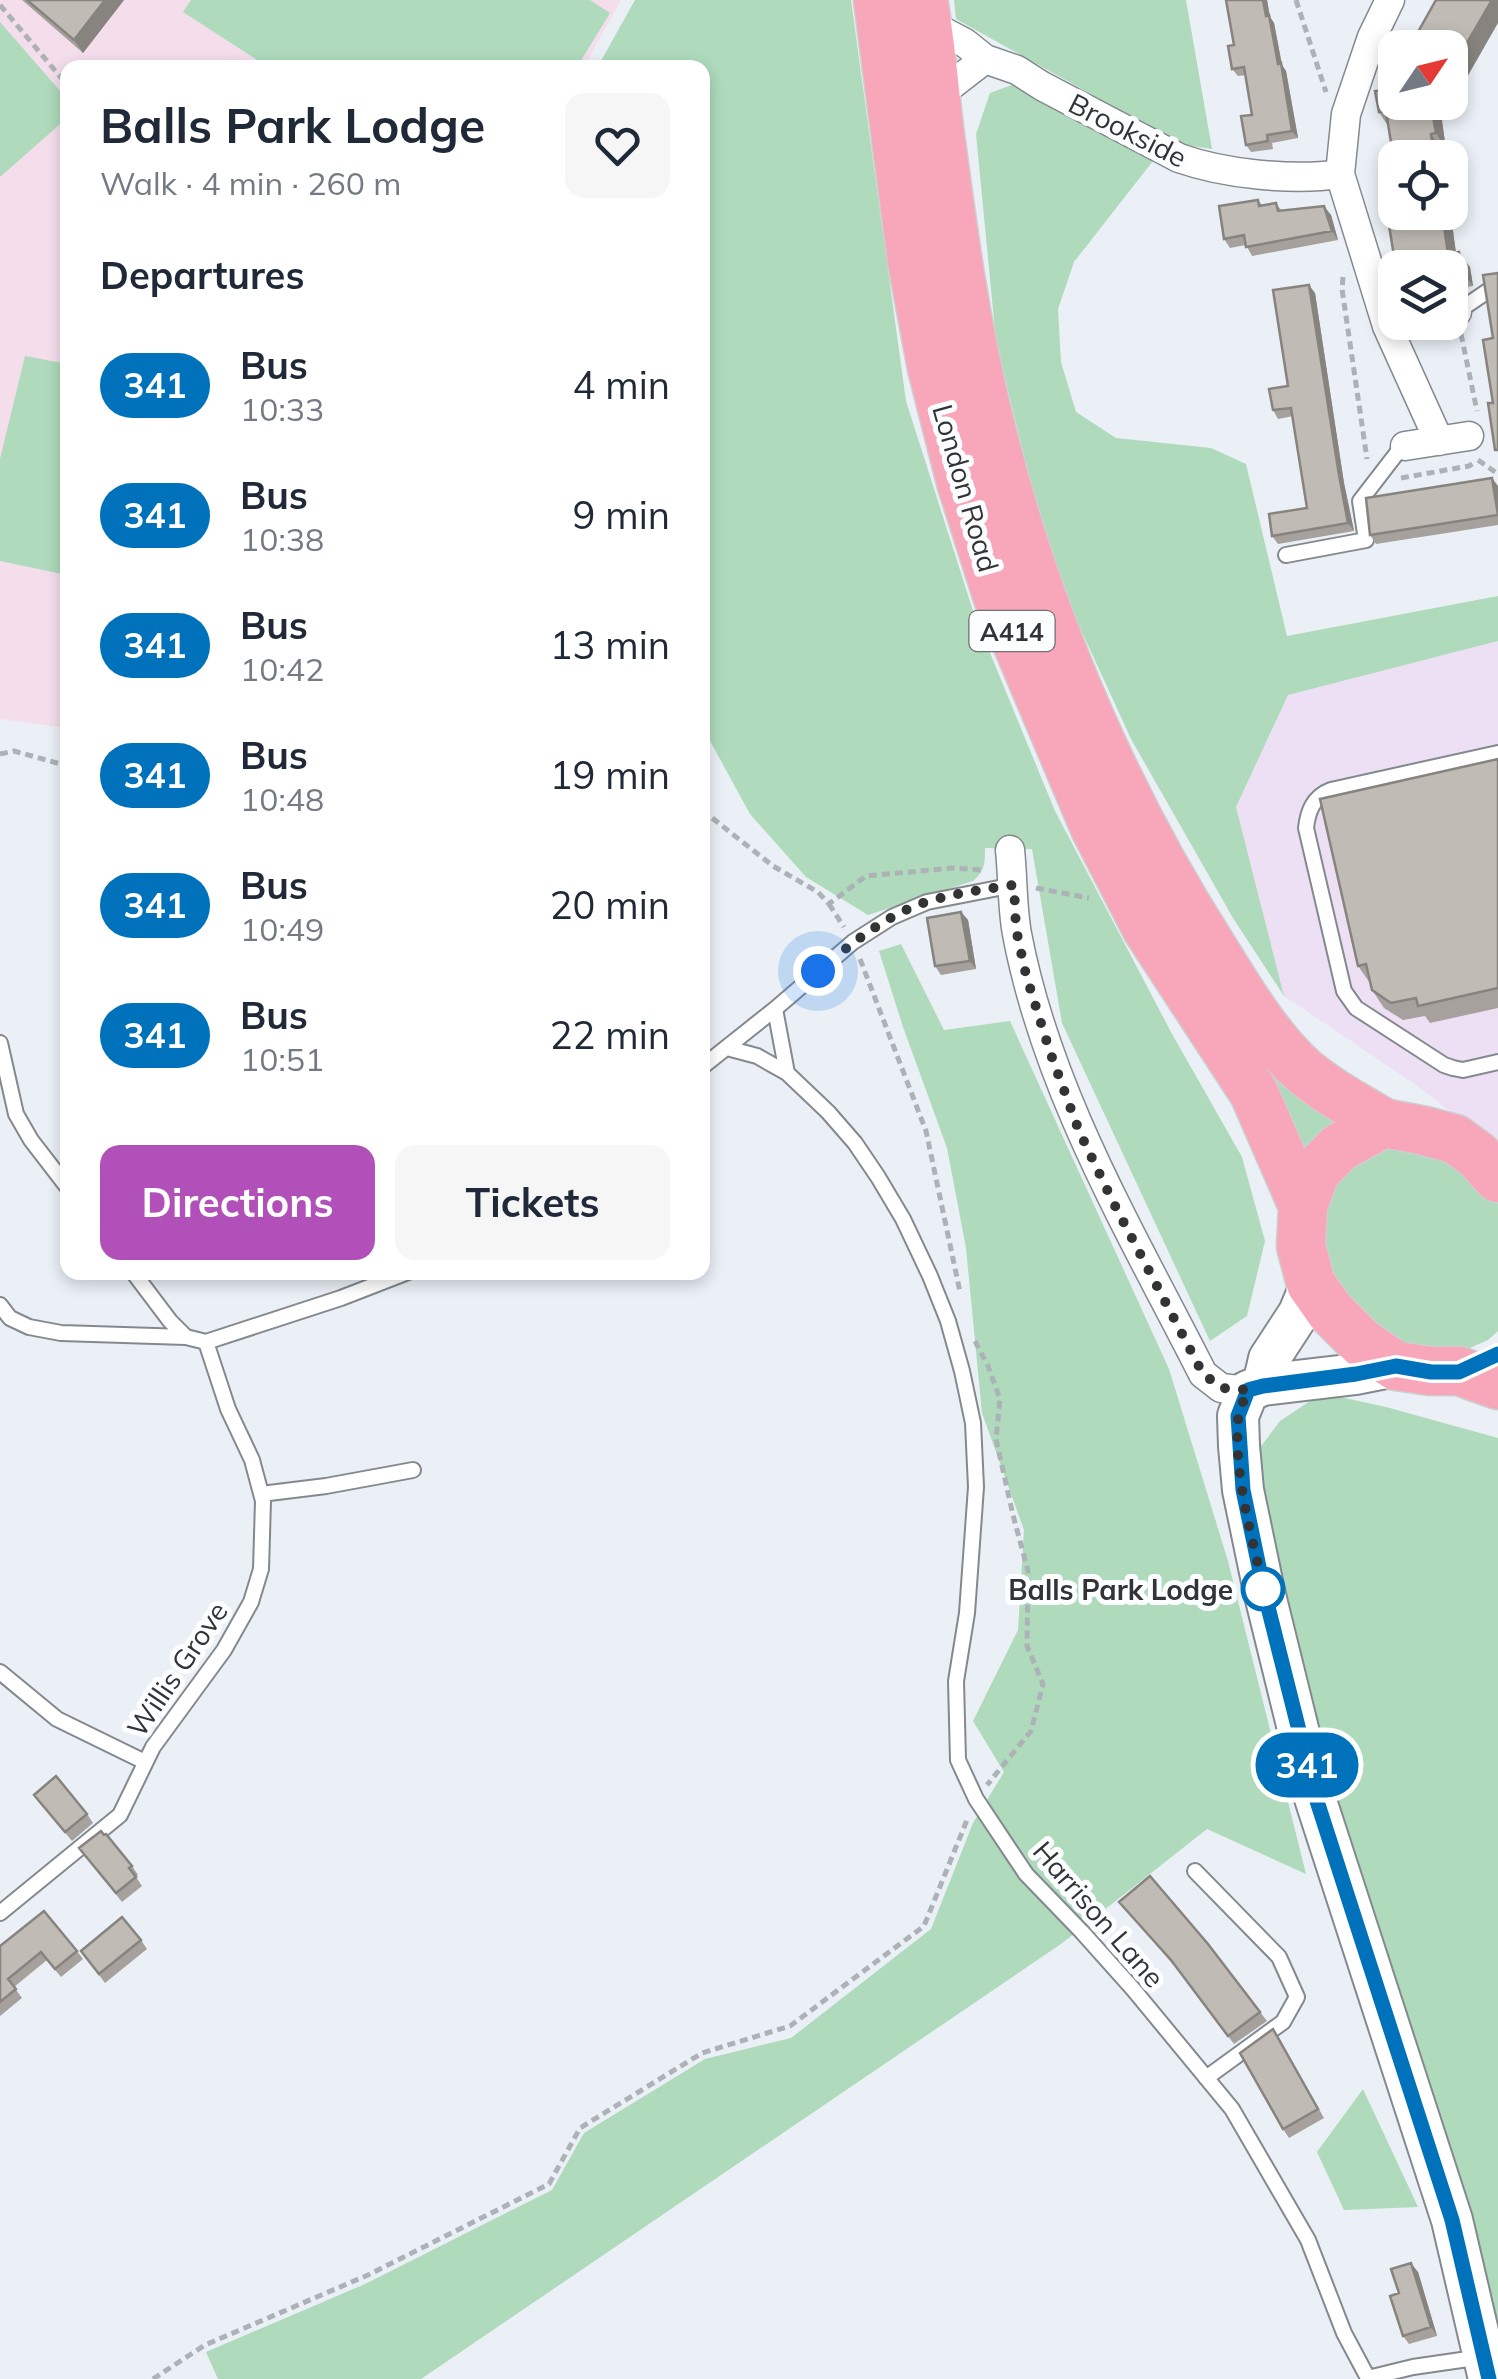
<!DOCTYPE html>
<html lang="en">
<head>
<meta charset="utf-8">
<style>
  :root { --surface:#fff; --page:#f6f6f7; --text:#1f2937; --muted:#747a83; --accent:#b050b8 }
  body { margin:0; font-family:Mulish,sans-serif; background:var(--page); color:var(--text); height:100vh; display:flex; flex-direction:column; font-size:38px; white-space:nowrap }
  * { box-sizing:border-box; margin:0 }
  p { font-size:32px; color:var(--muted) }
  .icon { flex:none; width:55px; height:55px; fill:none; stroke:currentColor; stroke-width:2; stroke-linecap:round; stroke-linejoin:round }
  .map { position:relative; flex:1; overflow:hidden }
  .details { position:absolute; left:60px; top:60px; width:650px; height:1220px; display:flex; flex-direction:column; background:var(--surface); border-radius:20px; box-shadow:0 5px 15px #0003 }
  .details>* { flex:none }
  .badge { padding:0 20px; border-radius:32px; font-size:35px; line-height:65px }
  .needle { width:65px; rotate:55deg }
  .fabs { position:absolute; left:1378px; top:30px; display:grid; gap:20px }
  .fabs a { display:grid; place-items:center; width:90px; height:90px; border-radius:20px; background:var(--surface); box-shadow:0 5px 15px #0003; font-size:50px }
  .you { position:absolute; width:50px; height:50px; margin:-25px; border:8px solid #fff; border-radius:50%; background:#1a73e8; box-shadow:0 0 0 15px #1a73e833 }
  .map>.badge { position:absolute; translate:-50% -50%; box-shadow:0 0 0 5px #fff }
  h2 { padding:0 40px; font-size:38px; line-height:90px }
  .round { display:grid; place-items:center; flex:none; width:105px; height:105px; border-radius:20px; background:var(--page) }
  .head { display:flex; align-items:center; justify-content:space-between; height:170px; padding:0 40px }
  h1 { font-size:48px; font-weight:700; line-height:75px }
  .cta { display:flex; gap:20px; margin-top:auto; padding:20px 40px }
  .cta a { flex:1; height:115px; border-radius:20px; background:var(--accent); color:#fff; font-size:40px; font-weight:700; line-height:115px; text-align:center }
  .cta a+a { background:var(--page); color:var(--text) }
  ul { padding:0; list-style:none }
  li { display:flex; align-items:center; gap:30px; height:130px; padding:0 40px }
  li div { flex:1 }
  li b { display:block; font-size:38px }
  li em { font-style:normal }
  li .badge { min-width:110px; font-weight:700; text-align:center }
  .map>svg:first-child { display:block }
  .commercial { fill:#ede0f4 }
  .education { fill:#f4deec }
  .green { fill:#afdabc }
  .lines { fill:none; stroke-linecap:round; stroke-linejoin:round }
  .service-casing { stroke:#84898f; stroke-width:18 }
  .minor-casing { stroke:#84898f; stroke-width:31 }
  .secondary-casing { stroke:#84898f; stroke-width:44 }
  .trunk-casing { stroke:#cececf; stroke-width:51 }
  .path { stroke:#adb2b7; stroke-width:5; stroke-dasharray:8 5; stroke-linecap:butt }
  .service { stroke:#fff; stroke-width:14 }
  .minor { stroke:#fff; stroke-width:28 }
  .secondary { stroke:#fff; stroke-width:40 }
  .trunk { stroke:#f8a7ba; stroke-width:48 }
  .wall { fill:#a6a19c }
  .shaded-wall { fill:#87837f }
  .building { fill:#c1bbb5; stroke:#87837f; stroke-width:2.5 }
  .line-casing { stroke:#fff; stroke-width:22 }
  .line { stroke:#0072bc; stroke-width:15 }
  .walk { stroke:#313335; stroke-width:10; stroke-dasharray:0 18 }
  .stop-dot { fill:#fff; stroke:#0072bc; stroke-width:5 }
  .labels { text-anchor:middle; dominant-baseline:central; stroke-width:10; stroke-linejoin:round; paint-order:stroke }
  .shield { fill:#fcfdfe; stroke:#6e7071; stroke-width:2.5 }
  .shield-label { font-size:25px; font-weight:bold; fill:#313335 }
  .street-label { font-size:28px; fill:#313335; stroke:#fcfdfe }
  .stop-label { font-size:28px; font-weight:bold; fill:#313335; stroke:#fcfdfe; text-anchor:end }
</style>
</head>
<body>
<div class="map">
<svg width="1498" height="2379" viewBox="0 0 1498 2379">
  <rect width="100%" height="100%" fill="#eaf0f6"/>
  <path class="commercial" d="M 1498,641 L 1498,1149 L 1416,1085 L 1284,996 L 1236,807 L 1288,695 Z"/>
  <path class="education" d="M 0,0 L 621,0 L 584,67 L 68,68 L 67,728 L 0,719 Z"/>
  <path class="green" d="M 191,0 L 590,0 L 610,13 L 577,67 L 268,67 L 183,12 Z
    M 635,0 L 851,0 L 906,401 L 974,614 L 1055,811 L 1172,1034 L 1242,1157 L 1265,1241 L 1247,1316 L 1210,1341 L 1062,1023 L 1032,849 L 985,848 C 985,863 985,871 973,881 L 868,915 L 806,877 L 750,814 L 703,728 L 702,68 L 597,68 Z
    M 954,0 L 1186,0 L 1212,149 L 1167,142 L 1089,93 L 956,19 Z
    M 0,22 L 68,100 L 67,118 L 0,177 Z
    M 1017,83 L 1156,157 L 1074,262 L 1058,309 L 1061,362 L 1076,412 L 1116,438 L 1211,448 L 1246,464 L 1287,636 L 1498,596 L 1498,641 L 1288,695 L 1236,807 L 1284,996 L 1233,918 L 1131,739 L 1050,562 L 996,341 L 976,134 L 990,93 Z
    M 25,356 L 67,364 L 67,575 L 0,561 L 0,459 Z
    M 901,944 L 944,1030 L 1010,1021 L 1169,1369 L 1228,1561 L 1306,1874 L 1207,1829 L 1061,1944 L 421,2379 L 218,2379 L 206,2352 L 365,2284 L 552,2190 L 584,2133 L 705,2059 L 791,2038 L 931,1929 L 973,1823 L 1004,1772 L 973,1721 L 1018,1630 L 1024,1530 L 982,1413 L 966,1248 L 947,1148 L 903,1027 L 879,951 Z
    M 1245,1025 L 1343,1120 L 1320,1134 L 1296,1160 Z
    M 1395,1146 L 1452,1161 L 1490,1192 L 1498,1204 L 1498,1331 L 1488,1340 L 1465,1350 L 1404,1347 L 1363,1321 L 1320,1258 L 1325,1186 L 1372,1148 Z
    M 1322,1393 L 1386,1407 L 1498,1438 L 1498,2330 L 1364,1900 L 1297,1648 L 1256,1453 L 1280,1421 Z
    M 1363,2089 L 1418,2207 L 1344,2210 L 1317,2152 Z"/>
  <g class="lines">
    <g class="service-casing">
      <path id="service" d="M 1457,312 L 1498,284
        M 1286,555 L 1366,540 L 1360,501 L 1397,453 L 1405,446
        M 1498,753 L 1331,790 C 1313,797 1308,811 1306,828 L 1344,991 L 1356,1008 L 1444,1065 L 1453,1068 L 1463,1070 L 1498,1062
        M 775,1009 L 787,1073
        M 0,1043 L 16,1114 L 31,1140 L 68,1188
        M 727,1048 L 757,1056 L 787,1073 L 828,1112 L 855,1143 L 878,1177 L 903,1219 L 930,1276 L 948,1321 L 962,1371 L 973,1423 L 976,1487 L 967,1613 L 956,1681 L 958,1760 L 976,1799 L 1026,1874 L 1082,1932 L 1133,1989 L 1232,2109 L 1308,2240 L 1344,2333 L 1368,2378 L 1413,2367 L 1482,2357
        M 702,1067 L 775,1009 L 853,942 L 892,917 L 927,902 L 1014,885
        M 133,1272 L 170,1321 L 186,1337 L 206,1342 L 341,1298 L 408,1272
        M 0,1305 L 10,1318 L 29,1327 L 61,1333 L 186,1337
        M 261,1494 L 326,1486 L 413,1470
        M 0,1672 L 57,1719 L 145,1762
        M 1195,1871 L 1279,1957 L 1297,1997 L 1283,2022 L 1206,2078
        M 0,1913 L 120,1815 L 153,1747 L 224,1650 L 251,1602 L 261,1569 L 263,1501 L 252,1460 L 228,1409 L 206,1342"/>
    </g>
    <g class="minor-casing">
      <path id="minor" d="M 1390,0 L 1372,37 L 1346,114 L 1340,174 L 1387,326 L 1439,441
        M 927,23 L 965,43 L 985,59 L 936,97
        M 985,59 L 1017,70 L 1042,86 L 1179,158 C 1224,174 1292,181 1340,174
        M 1450,313 L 1457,312
        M 1405,446 L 1469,436
        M 1010,850 C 1013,878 1012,907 1017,934 C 1047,1092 1131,1232 1203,1374 L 1221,1388 L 1248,1391"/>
    </g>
    <g class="secondary-casing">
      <path id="secondary" d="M 1396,1366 L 1356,1374 L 1263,1385 L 1248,1391 L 1238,1416 L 1239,1446 L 1243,1490 L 1264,1591 L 1315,1798 L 1452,2220 L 1489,2379
        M 1263,1385 L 1269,1359 L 1299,1313 L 1311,1284"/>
    </g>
    <g class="trunk-casing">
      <path id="trunk" d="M 878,0 L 912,261 L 932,368 L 961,482 L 998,598 L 1095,828 L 1147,929 L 1254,1093 L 1303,1206
        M 923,0 C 931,42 934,85 939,128 C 950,208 960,288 977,367 C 1019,569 1101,773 1212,947 C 1237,987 1262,1030 1296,1064 C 1321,1088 1354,1105 1384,1123
        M 1498,1178 L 1477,1155 L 1455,1139 L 1421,1130 L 1384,1123 L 1340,1147 L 1316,1171 L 1303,1206 L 1301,1246 L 1311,1284 L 1330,1311 L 1362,1343 L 1396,1366 L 1431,1371 L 1459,1371 L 1498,1385"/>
    </g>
    <path class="path" d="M 1296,0 L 1326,92
      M 0,5 L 68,86
      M 1343,277 L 1342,289 L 1367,459
      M 1461,334 L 1477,411
      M 1478,460 L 1498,474
      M 1401,478 L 1469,466 L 1474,463
      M 0,754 L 14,751 L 68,766
      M 702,810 L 773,866 L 818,892 L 829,904 L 866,876 L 953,868 L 982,870
      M 1036,888 L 1089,898
      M 829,904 L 844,927
      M 860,959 L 926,1131 L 960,1292
      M 975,1341 L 988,1366 L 1000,1399 L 996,1439 L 1013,1515 L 1028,1571 L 1027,1646 L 1043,1684 L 1031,1731 L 987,1785
      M 153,2379 L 205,2345 L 368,2275 L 549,2184 L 580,2128 L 702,2053 L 790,2026 L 924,1926 L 967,1820"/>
    <use href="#service" class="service"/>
    <use href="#minor" class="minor"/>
    <use href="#secondary" class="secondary"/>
    <use href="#trunk" class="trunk"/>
  </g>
  <path class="wall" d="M 22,0 L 124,0 L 83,53 Z
    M 1226,0 L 1267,0 L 1270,17 L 1274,23 L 1282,65 L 1286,71 L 1298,138 L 1272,143 L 1273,149 L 1251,152 L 1246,145 L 1252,115 L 1246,75 L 1238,76 L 1232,69 L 1234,45 Z
    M 1375,91 L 1442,121 L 1446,149 L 1441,149 L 1443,158 L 1395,158 L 1393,155 L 1388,126 L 1379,112 Z
    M 1258,200 L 1262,205 L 1276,203 L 1281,210 L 1331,215 L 1338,240 L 1252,256 L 1246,245 L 1230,248 L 1224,239 Z
    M 1450,209 L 1456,252 L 1470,267 L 1473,286 L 1450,290 L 1450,268 L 1396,268 L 1450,212 Z
    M 1315,293 L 1344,483 L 1354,531 L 1278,544 L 1272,536 L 1307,508 L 1293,416 L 1278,419 L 1273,410 L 1288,386 Z
    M 1498,486 L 1498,525 L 1376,544 L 1370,535 Z
    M 1498,759 L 1498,1008 L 1430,1023 L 1425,1016 L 1403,1020 L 1384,1008 L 1372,990 L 1370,983 L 1358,966 Z
    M 961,912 L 968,920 L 976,969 L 941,975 L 935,966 Z
    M 34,1795 L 87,1814 L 93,1823 L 72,1841 Z
    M 79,1848 L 132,1866 L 138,1875 L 136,1877 L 142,1886 L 122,1902 Z
    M 1119,1902 L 1208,1944 L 1267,2021 L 1234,2044 L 1177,1969 Z
    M 141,1940 L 147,1949 L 105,1983 L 81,1951 Z
    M 0,1946 L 77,1951 L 83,1959 L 61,1977 L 47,1960 L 14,1987 L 22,1998 L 0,2016 Z
    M 1279,2038 L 1324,2118 L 1289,2138 L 1283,2129 Z
    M 1418,2272 L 1437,2336 L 1409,2344 L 1403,2336 L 1399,2293 Z"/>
  <path class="shaded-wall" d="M 105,0 L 124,0 L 83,53 L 74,40 Z
    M 1263,0 L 1267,0 L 1270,17 L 1274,23 L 1282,65 L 1286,71 L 1298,138 L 1292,131 Z
    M 1492,0 L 1498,0 L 1498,23 L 1442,121 L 1446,149 L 1436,133 L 1431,105 L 1433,102 L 1450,102 L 1450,72 Z
    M 1431,134 L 1441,149 L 1443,158 L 1434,158 Z
    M 1324,206 L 1331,215 L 1338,240 L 1332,231 Z
    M 1450,209 L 1458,269 L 1448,254 L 1442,212 L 1450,212 Z
    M 1459,252 L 1470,267 L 1473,286 L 1462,271 Z
    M 1309,285 L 1315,293 L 1344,483 L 1354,531 L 1348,523 L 1339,475 Z
    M 1492,478 L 1498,486 L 1498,514 Z
    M 961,912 L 968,920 L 976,969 L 970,961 Z
    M 1411,2263 L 1418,2272 L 1437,2336 L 1431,2327 Z"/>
  <path class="building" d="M 27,0 L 105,0 L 74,40 Z
    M 1226,0 L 1263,0 L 1266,16 L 1269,15 L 1278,64 L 1281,63 L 1292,131 L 1267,135 L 1268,141 L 1246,145 L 1241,116 L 1252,115 L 1244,67 L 1232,69 L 1228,46 L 1234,45 Z
    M 1436,0 L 1492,0 L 1450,72 L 1450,48 L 1409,48 Z
    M 1395,72 L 1395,102 L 1433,102 L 1431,105 L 1436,133 L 1431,134 L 1434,158 L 1395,158 L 1395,199 L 1388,156 L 1393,155 L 1386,111 L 1379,112 L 1375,91 L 1385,90 Z
    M 1258,200 L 1259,206 L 1276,203 L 1278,211 L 1324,206 L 1332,231 L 1246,247 L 1244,235 L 1224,239 L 1219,206 Z
    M 1395,200 L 1395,212 L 1442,212 L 1448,254 L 1459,252 L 1462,271 L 1450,273 L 1450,268 L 1437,268 L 1436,262 L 1396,268 L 1385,201 Z
    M 1498,273 L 1498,450 L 1495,450 L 1488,403 L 1493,403 L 1483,340 L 1493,338 L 1483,275 Z
    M 1309,285 L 1339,475 L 1348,523 L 1272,536 L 1269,514 L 1307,508 L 1291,408 L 1273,410 L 1269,389 L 1288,386 L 1273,290 Z
    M 1492,478 L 1498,515 L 1370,535 L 1366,498 Z
    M 1498,759 L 1498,988 L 1418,1006 L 1416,998 L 1391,1003 L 1372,990 L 1366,964 L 1358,966 L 1320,799 Z
    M 961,912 L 970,961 L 935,966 L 927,918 Z
    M 56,1776 L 87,1814 L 65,1832 L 34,1795 Z
    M 101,1831 L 104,1835 L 106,1834 L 132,1866 L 129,1868 L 136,1877 L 116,1893 L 79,1848 Z
    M 1150,1876 L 1208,1944 L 1260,2012 L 1228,2036 L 1171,1960 L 1119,1902 Z
    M 44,1911 L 77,1951 L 55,1969 L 41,1952 L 8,1979 L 16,1989 L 0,2002 L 0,1946 Z
    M 122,1917 L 141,1940 L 99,1974 L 81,1951 Z
    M 1273,2029 L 1318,2109 L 1283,2129 L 1240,2053 Z
    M 1411,2263 L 1431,2327 L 1403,2336 L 1390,2296 L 1399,2293 L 1391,2269 Z"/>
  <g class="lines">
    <g class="line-casing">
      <path id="line" d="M 1489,2379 L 1452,2220 L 1316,1798 L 1264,1591 L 1243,1490 L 1238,1416 L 1248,1390 L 1263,1386 L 1356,1374 L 1396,1366 L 1431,1372 L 1459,1372 L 1498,1354"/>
    </g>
    <use href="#line" class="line"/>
    <path class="walk" d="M 818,971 C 851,944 887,914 929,901 C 957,893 985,889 1014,885 L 1016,929 L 1026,975 L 1050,1052 L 1079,1131 L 1113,1202 L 1203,1374 L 1222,1388 L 1248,1390 C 1244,1400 1239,1410 1238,1420 C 1234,1477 1252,1536 1264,1591 L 1263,1589"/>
  </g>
  <circle class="stop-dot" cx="1263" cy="1589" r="20"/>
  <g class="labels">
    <rect class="shield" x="969.5" y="611" width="85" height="40" rx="8"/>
    <g class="shield-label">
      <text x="1012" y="631">A414</text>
    </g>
    <g class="street-label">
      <text transform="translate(1128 130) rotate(27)">Brookside</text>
      <text transform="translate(966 488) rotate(74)">London Road</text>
      <text transform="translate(177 1669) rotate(-56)">Willis Grove</text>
      <text transform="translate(1099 1914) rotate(49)">Harrison Lane</text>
    </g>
    <g class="stop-label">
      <text x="1233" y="1589">Balls Park Lodge</text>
    </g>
  </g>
</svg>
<div class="fabs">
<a><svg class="needle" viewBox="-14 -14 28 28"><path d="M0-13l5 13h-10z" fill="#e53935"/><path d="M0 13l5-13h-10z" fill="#747a83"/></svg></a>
<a><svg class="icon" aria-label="locate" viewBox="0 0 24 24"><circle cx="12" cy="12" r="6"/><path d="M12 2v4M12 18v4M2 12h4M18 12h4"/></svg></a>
<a><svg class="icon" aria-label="layers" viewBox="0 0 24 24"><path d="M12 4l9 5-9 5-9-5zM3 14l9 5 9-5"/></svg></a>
</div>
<div class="you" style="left:818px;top:971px"></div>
<b class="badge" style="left:1307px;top:1765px;background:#0072bc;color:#fff">341</b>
<section class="details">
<div class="head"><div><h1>Balls Park Lodge</h1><p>Walk · 4 min · 260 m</p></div><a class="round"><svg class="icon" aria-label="heart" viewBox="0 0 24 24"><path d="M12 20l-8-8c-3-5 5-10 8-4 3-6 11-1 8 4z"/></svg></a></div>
<h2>Departures</h2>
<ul>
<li><span class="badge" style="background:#0072bc;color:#fff">341</span><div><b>Bus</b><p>10:33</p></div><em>4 min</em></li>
<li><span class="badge" style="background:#0072bc;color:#fff">341</span><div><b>Bus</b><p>10:38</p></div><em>9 min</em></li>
<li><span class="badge" style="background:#0072bc;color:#fff">341</span><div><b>Bus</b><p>10:42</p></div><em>13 min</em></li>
<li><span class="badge" style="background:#0072bc;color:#fff">341</span><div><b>Bus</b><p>10:48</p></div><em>19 min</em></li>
<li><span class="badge" style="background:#0072bc;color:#fff">341</span><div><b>Bus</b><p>10:49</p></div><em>20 min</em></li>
<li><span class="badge" style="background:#0072bc;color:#fff">341</span><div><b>Bus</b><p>10:51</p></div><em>22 min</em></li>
</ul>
<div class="cta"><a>Directions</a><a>Tickets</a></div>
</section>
</div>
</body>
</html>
